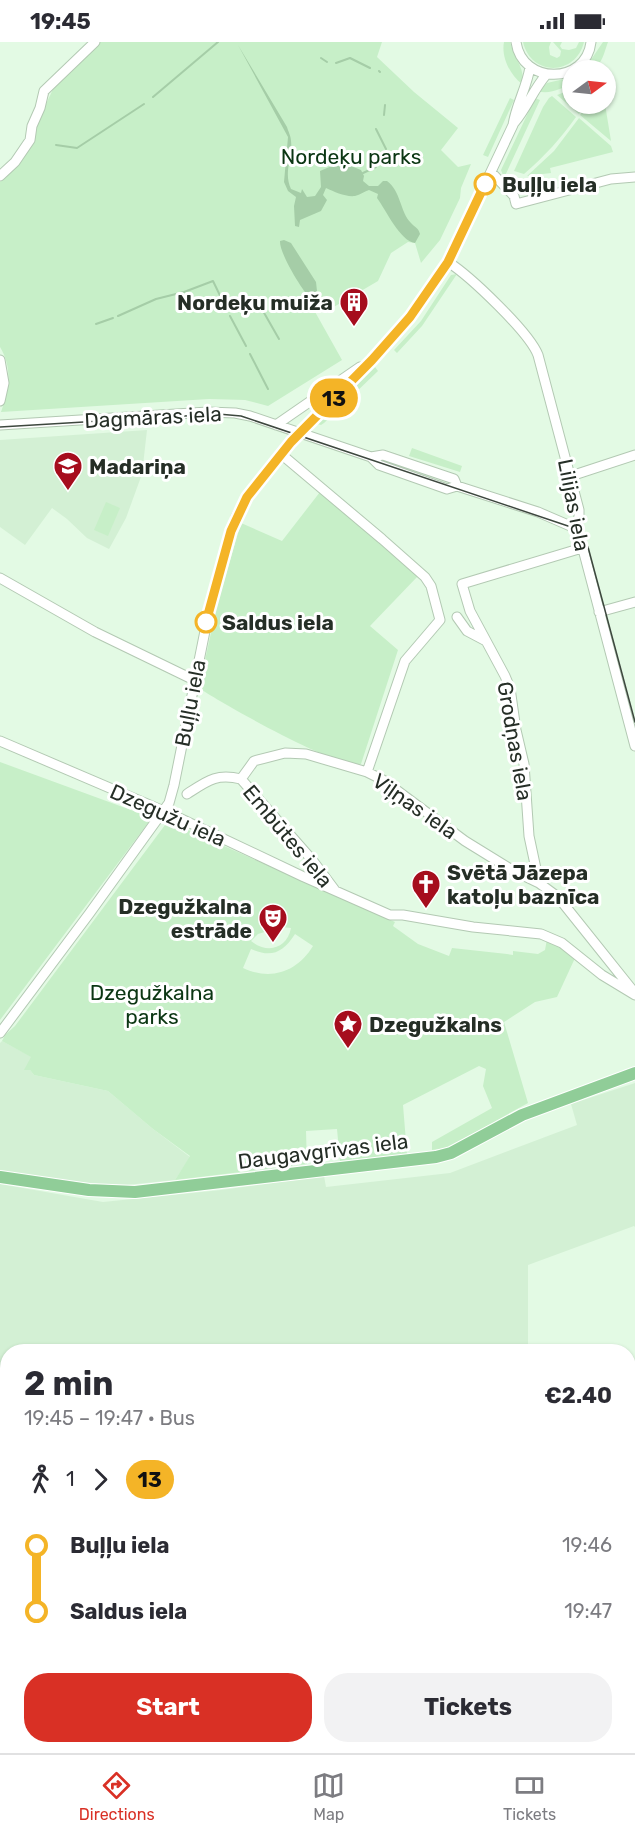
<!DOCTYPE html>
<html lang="en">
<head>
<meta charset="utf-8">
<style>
  :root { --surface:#fff; --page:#f2f2f3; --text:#2b2b33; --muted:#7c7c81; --line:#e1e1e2; --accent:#d93025 }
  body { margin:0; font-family:Rubik,sans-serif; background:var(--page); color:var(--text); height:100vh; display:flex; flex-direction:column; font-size:22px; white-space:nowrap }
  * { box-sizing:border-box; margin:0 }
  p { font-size:20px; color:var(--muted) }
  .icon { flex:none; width:33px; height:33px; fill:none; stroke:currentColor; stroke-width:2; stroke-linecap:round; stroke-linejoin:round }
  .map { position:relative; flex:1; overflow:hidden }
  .side { position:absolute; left:0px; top:1302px; width:636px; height:410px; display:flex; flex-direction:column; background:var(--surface); border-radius:24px 24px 0 0; box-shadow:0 2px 4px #0004 }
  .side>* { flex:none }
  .badge { padding:0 12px; border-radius:20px; font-size:21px; line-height:39px }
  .needle { width:39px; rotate:75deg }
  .fabs { position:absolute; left:562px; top:18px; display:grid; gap:12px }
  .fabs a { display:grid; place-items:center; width:54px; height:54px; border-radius:50%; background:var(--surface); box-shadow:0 2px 4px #0004; font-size:30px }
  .map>.badge { position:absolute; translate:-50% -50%; box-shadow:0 0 0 3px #fff }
  .legs { display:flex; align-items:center; gap:9px; height:66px; padding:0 24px; font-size:20px }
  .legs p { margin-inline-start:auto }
  .summary { display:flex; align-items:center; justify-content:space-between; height:102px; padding:0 24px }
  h1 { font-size:33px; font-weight:700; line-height:45px }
  .primary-button { display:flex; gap:12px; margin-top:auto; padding:12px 24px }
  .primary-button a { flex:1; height:69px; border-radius:24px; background:var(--accent); color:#fff; font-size:24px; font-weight:700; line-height:69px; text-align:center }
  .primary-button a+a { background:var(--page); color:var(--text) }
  ul { padding:0 24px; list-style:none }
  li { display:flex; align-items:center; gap:21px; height:66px; font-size:22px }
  li i { display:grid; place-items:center; width:9px; height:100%; margin:0 8px; background:currentColor }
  li i::after { content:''; width:15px; height:15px; margin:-8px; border:4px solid; border-radius:50%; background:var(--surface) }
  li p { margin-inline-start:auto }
  li:first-child i { background:linear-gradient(#0000 50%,currentColor 0) }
  li:last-child i { background:linear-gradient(currentColor 50%,#0000 0) }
  .status { display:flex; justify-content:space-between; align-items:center; height:42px; padding:0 30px; background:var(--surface); direction:ltr }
  .status svg { height:16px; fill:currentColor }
  .menu { display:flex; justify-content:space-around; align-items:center; height:84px; border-top:2px solid var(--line); background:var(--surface); font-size:16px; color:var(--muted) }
  .menu a { display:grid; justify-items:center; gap:3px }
  .menu .selected { color:var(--accent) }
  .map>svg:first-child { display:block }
  .built { fill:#d3f0d4 }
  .green { fill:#c7efc8; fill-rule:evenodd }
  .water { fill:#a5cda7 }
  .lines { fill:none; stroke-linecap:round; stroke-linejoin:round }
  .stream { stroke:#a5cda7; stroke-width:2 }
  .minor-casing { stroke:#b3c9b3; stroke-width:11 }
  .major-casing { stroke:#fff; stroke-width:14 }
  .minor { stroke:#fff; stroke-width:9 }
  .major { stroke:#90cd98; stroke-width:12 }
  .tram { stroke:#3d473e; stroke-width:1.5 }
  .line-1-casing { stroke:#fff; stroke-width:14 }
  .line-1 { stroke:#f4b427; stroke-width:9 }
  .stop-1-dot { fill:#fff; stroke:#f4b427; stroke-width:3 }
  .labels { text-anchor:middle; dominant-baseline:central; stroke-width:6; stroke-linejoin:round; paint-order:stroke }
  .park-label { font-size:21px; fill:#0b3613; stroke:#fff }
  .stop-label { font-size:21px; font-weight:bold; fill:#252e26; stroke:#fff; text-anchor:start }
  .poi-label { font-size:21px; font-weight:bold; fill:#252e26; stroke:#fff; text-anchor:start }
  .street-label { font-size:21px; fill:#252e26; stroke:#fff }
</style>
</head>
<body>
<div class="status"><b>19:45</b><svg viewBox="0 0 49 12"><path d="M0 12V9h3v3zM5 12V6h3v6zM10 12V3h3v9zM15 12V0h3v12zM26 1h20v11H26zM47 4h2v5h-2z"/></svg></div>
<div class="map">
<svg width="635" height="1711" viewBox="0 0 635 1711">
  <rect width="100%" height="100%" fill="#e3fae4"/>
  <path class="built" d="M 147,388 L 142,432 L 126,476 L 109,507 L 87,496 L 67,477 L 52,466 L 25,503 L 0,485 L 0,398 Z
    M 2,999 L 32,1015 L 25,1028 L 30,1028 L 34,1033 L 108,1049 L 153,1087 L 190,1115 L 175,1138 L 117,1144 L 0,1131 L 0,1001 Z
    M 635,1041 L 635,1185 L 634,1184 L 528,1223 L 528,1309 L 8,1310 L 8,1568 L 0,1570 L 0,1142 L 103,1160 L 221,1148 L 324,1134 L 326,1145 L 450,1131 L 577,1083 L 571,1062 Z"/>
  <path class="green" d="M 100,0 L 382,0 L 377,15 L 414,50 L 458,86 L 441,108 L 458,125 L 471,122 L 461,146 L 460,156 L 440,198 L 421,221 L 415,201 L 408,200 L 391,211 L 378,239 L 332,266 L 322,263 L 314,268 L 342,318 L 268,364 L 245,358 L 209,357 L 1,370 C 9,347 13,327 0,305 L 0,140 L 17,123 L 55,43 L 71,26 Z
    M 504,0 L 510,0 C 514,15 526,28 522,42 C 510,33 501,15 504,0 Z
    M 523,0 L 551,0 L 549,5 L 550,13 L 557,16 L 560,14 L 561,9 L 553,0 L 567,0 L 562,0 L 560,4 L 562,7 L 569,8 L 576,6 L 579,0 L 584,0 C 576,34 531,35 523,0 Z
    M 603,0 L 608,0 C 603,14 601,29 584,28 Z
    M 573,35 L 573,41 C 563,46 549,53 538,49 L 547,41 Z
    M 573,47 L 573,62 L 586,62 L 579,72 L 557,53 Z
    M 552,54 L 576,75 C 561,96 545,114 524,132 L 514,129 L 543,65 L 549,56 Z
    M 510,56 L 514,58 L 488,115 L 483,113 Z
    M 535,56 L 540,58 L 504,136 L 501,128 Z
    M 588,62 L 605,62 L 611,99 L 580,73 Z
    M 579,76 L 611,104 L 613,110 L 550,126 L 551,131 L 527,134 L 554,109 Z
    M 457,232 L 422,284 L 397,311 L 394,308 L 421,279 L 451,233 Z
    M 375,325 L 378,329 L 324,381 L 321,383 L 317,382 Z
    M 412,406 L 462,424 L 460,430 L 409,414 Z
    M 320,450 L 418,534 L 370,584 L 398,608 L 361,722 C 339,728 221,661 199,646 L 212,586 L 216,578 L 214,573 L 241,481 L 282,499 Z
    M 106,460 L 120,466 L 108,494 L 94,488 Z
    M 0,720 L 150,775 L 148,781 L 0,978 Z
    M 168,779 L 395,880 L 393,884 L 418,902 L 449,914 L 452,906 L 507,912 L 513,913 L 513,909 L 538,912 L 545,908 L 547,897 L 555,901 L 575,916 L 557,955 L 535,960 L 504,980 L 528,1061 L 447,1106 L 432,1108 L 432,1100 L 492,1066 L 483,1044 L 486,1027 L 479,1024 L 403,1063 L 407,1112 L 340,1119 L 337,1087 L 306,1089 L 307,1122 L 175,1138 L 190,1114 L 153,1087 L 108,1049 L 34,1033 L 30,1028 L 24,1028 L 31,1015 L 2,999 L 5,993 L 15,984 ZM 281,885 L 291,886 C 287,907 267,912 251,899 L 258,892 ZM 295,892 L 313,904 C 297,930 271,939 243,926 L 251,907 C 271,916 283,911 295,892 Z
    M 635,1527 L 635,1699 L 629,1701 L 631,1711 L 590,1711 L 589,1704 L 628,1704 L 628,1530 Z"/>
  <path class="water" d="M 238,3 L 287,85 C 288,89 291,94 291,99 C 293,116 283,130 291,147 L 301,151 L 302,147 L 307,155 L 315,154 L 321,145 L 320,129 L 341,120 L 361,128 L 364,134 L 363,139 L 369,144 L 378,144 L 383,139 L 387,139 C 401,149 400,170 411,181 C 415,186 418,185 420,192 L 415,201 C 400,199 386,168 377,156 L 378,152 L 369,148 C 365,149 360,153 355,154 C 345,155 335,150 326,146 L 323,153 L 327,158 L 321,169 L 300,178 L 299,185 L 295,184 L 294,164 L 296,155 L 288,149 L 284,140 L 288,95 Z
    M 284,198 L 291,201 L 316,240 L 317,249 L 313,259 C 304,252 279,211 280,199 Z
    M 635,1445 L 635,1527 L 629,1530 L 629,1446 Z
    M 7,1619 L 8,1704 L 115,1704 L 74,1710 L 0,1711 L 0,1621 Z"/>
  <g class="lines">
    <path class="stream" d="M 321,16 L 327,20
      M 336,21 L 350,16 L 370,26
      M 379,29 L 380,30
      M 153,55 L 218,0
      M 384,73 L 385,63
      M 376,87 L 386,107
      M 56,103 L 77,106 L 144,62
      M 381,121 L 386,118 L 388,113
      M 363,131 L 376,125
      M 259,262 L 279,297
      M 118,274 L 156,257 L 184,250 L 213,239 L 227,268
      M 230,274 L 246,304
      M 96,282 L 113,276
      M 250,312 L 268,347"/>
    <g class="minor-casing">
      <path id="minor" d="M 516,0 C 522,43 586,43 591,0
        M 514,81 C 527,66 533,48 546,33
        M 491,130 L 514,154 L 516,162 L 611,137 L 635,135
        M 0,134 L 15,120 L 30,98 L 32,84 L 40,66 L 44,49 L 95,0
        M 448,220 C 470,234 529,290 538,313 L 579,468 L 579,475 L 575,486 L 579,492 L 635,704
        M 0,318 L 4,341 L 0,359
        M 0,383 L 208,370 L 235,371 L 250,374 L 371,415 L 379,423 L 447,447 L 457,444 L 538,470 L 575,486
        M 276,383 L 360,325
        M 281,412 L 382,497 L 425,535 L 431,544 L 440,578
        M 371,415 L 383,413 L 454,437 L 457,444
        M 571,434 L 635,413
        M 0,536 L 95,590 L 194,638
        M 599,570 L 635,560
        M 457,575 L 467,589 L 484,598
        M 0,699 L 173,773 L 304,835 L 390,873 L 403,873 L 473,885 L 541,892 L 562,901 L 602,933 L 635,953
        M 367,730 L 405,619 L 440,578
        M 241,737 L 254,719 L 285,711 L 306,712 L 367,730 L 383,738 L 465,799 L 512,828 L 539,841 L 558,855 L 634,950
        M 241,737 L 313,819 L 334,847
        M 187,752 C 207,739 216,731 241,737
        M 539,841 L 529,794 L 524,722 L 516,688 L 510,646 L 505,634 L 470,569 L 462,542 L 582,506
        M 0,991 L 89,872 L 169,761 L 174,743 L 208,574 L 236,475 L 247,455 L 291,400 L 372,318 L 410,275 L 429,248 L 453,210 L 513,83 C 516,63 527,45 530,25
        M 628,1434 L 635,1433
        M 0,1578 L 8,1576
        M 348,1704 L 350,1711"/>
    </g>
    <g class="major-casing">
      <path id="major" d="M 0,1135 L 89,1148 L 135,1150 L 436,1115 L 451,1111 L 522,1073 L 635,1031"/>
    </g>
    <use href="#minor" class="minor"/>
    <use href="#major" class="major"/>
    <path class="tram" d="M 0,385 L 218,372 L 241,374 L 568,484 L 579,492 L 588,505 L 635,680"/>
  </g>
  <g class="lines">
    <g class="line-1-casing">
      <path id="line-1" d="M 206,580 L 231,489 L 247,455 L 291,400 L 372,318 L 410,275 L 448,220 L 485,142"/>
    </g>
    <use href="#line-1" class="line-1"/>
  </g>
  <defs>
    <g id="building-pin" transform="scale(1.5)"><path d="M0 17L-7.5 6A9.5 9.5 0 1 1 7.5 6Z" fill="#a60d1d" stroke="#fff"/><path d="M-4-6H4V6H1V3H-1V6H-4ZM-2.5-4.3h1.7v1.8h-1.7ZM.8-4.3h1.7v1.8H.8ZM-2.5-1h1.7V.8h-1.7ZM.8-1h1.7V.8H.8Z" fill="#fff"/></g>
    <g id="school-pin" transform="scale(1.5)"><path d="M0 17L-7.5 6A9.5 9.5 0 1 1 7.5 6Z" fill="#a60d1d" stroke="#fff"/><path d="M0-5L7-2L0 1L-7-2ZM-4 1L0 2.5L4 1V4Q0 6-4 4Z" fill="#fff"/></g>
    <g id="church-pin" transform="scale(1.5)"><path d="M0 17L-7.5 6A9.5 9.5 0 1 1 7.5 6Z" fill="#a60d1d" stroke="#fff"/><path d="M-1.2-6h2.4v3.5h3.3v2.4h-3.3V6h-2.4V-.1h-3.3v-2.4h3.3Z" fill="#fff"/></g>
    <g id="theatre-pin" transform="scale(1.5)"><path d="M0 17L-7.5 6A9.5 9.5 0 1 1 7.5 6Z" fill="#a60d1d" stroke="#fff"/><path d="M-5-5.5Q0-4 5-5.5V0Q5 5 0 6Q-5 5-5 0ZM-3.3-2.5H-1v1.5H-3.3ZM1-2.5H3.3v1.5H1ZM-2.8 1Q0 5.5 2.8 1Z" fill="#fff"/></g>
    <g id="sight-pin" transform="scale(1.5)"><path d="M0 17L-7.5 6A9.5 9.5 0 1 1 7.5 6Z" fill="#a60d1d" stroke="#fff"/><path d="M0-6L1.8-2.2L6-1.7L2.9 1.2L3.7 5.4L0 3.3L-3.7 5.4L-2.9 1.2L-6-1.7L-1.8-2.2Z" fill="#fff"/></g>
  </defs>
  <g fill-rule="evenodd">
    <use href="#building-pin" x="354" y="260"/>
    <use href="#school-pin" x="68" y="424"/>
    <use href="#church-pin" x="426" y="842"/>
    <use href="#theatre-pin" x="273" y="876"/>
    <use href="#sight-pin" x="348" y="982"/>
  </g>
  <g class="stop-1-dot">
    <circle cx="485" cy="142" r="10"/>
    <circle cx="206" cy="580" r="10"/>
  </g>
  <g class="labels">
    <g class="park-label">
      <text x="351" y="114">Nordeķu parks</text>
      <text x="152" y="950">Dzegužkalna<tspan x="152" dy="24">parks</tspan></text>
    </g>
    <g class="stop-label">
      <text x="502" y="142">Buļļu iela</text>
      <text x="222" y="580">Saldus iela</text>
    </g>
    <g class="poi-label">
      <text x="333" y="260" text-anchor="end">Nordeķu muiža</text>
      <text x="89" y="424">Madariņa</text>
      <text x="447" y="830">Svētā Jāzepa<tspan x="447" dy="24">katoļu baznīca</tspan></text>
      <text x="252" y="864" text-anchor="end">Dzegužkalna<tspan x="252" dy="24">estrāde</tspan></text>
      <text x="369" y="982">Dzegužkalns</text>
    </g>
    <g class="street-label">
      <text transform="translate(153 375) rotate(-3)">Dagmāras iela</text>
      <text transform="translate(574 463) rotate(79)">Lilijas iela</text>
      <text transform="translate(190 661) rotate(-79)">Buļļu iela</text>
      <text transform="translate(515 699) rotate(80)">Grodņas iela</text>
      <text transform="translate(415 764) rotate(35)">Viļņas iela</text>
      <text transform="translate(168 773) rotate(24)">Dzegužu iela</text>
      <text transform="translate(288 794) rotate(50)">Embūtes iela</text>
      <text transform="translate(323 1109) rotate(-7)">Daugavgrīvas iela</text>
    </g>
  </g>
</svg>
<div class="fabs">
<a><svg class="needle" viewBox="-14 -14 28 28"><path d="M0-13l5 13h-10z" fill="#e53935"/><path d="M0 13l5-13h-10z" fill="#7c7c81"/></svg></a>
</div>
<b class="badge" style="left:334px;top:356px;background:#f4b427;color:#111">13</b>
<section class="side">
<div class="summary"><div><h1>2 min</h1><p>19:45 – 19:47 · Bus</p></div><b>€2.40</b></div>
<div class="legs"><svg class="icon" aria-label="walk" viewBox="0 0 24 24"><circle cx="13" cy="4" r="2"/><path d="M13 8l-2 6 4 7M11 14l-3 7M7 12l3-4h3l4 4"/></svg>1<svg class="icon" aria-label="forward" viewBox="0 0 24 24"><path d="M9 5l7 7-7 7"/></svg><b class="badge" style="background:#f4b427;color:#111">13</b></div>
<ul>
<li><i style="color:#f4b427"></i><b>Buļļu iela</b><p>19:46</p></li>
<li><i style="color:#f4b427"></i><b>Saldus iela</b><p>19:47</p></li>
</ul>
<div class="primary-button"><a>Start</a><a>Tickets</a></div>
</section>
</div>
<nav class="menu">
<a class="selected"><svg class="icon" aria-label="directions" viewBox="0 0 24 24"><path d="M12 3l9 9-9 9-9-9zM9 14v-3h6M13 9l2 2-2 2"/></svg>Directions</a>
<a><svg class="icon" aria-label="map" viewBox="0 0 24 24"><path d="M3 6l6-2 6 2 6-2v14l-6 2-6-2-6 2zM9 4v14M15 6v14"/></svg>Map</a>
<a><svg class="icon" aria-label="tickets" viewBox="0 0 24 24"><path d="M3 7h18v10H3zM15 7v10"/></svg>Tickets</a>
</nav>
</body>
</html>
